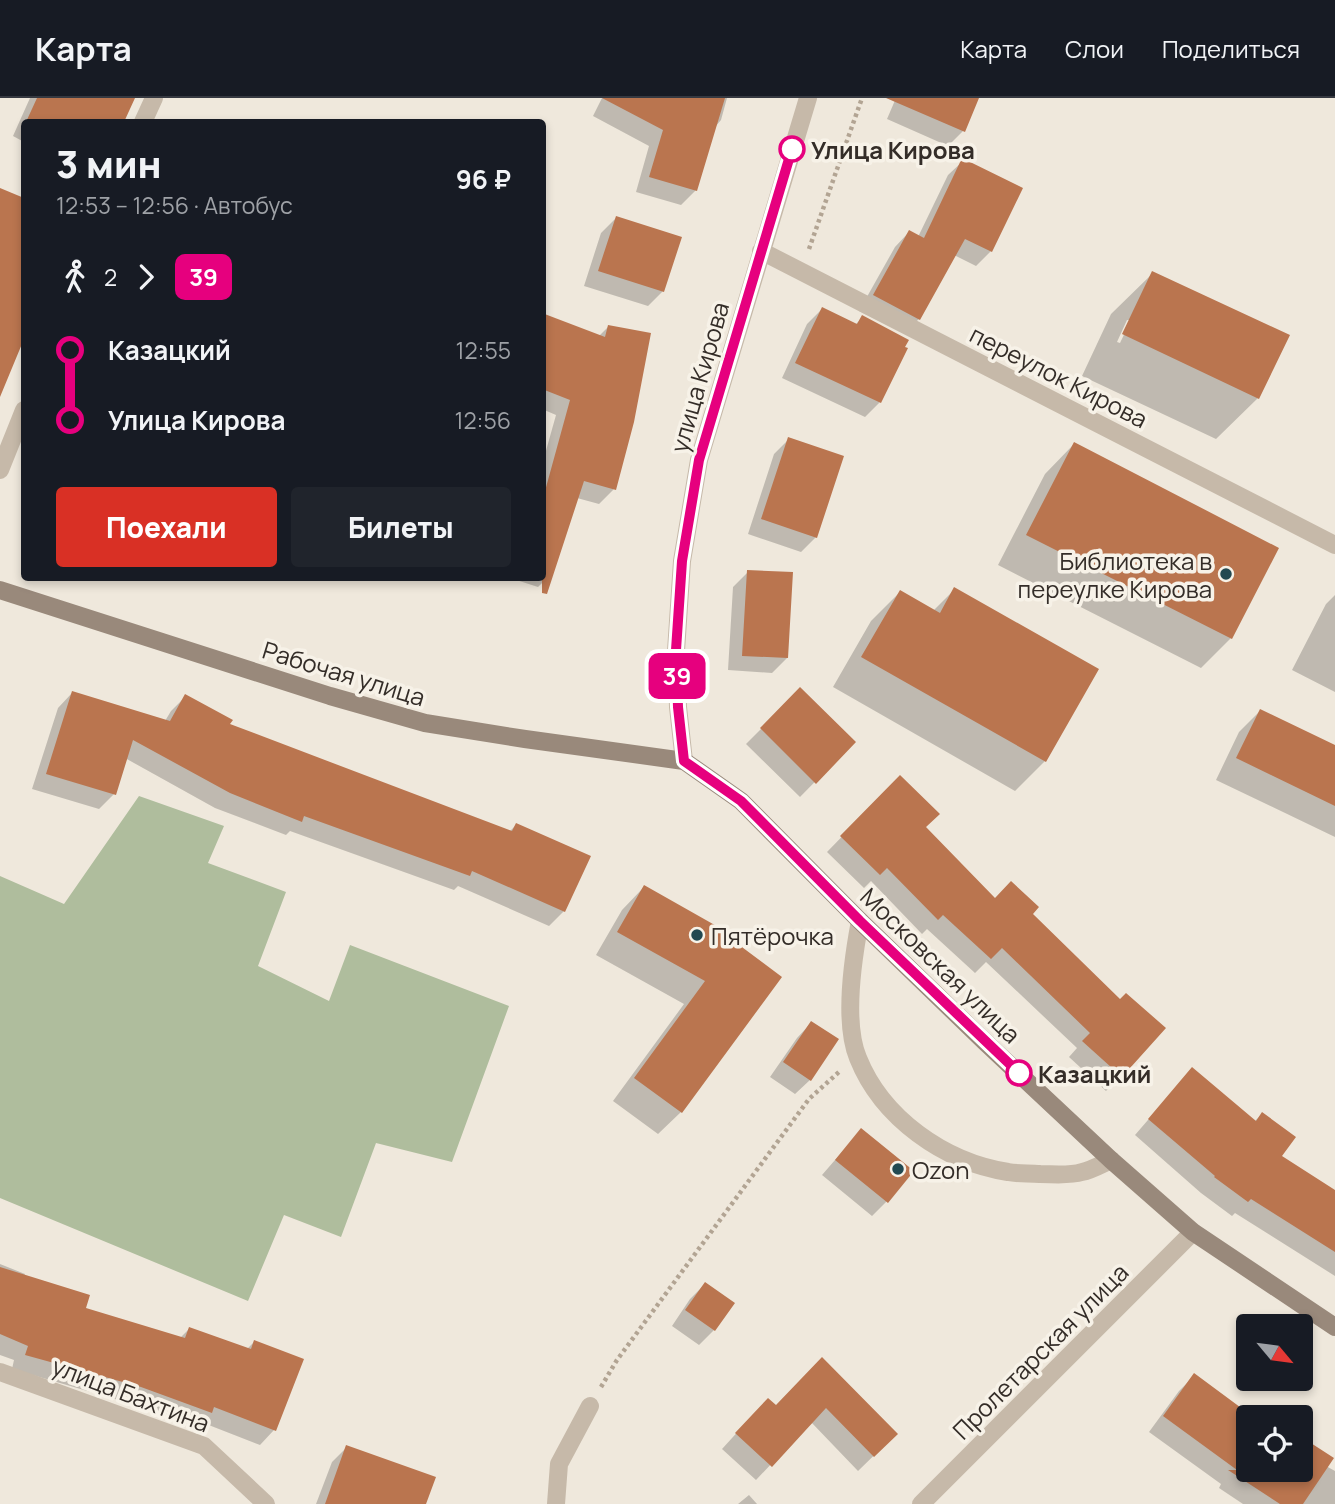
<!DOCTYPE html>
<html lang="ru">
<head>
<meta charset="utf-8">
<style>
  :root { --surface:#171b24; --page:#20242c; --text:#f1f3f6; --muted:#9ea1a6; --line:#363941; --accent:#d93025 }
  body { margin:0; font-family:Manrope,sans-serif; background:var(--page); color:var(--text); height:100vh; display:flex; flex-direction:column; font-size:26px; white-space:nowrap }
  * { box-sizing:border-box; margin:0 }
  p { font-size:23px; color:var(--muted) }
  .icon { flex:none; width:38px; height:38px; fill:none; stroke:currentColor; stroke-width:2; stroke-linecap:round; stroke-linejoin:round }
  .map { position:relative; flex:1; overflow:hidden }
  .sheet { position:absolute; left:21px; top:21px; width:525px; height:462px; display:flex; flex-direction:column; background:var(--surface); border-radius:7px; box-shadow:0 4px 10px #0003 }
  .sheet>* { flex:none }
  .badge { padding:0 14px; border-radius:10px; font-size:24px; line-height:46px }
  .needle { width:46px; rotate:119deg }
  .controls { position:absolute; left:1236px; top:1216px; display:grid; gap:14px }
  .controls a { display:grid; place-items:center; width:77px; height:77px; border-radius:7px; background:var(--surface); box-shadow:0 4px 10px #0003; font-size:35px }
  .map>.badge { position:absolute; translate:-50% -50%; box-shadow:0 0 0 4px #fff }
  .legs { display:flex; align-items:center; gap:10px; height:77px; padding:0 35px; font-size:23px }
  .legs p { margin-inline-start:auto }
  .overview { display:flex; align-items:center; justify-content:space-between; height:119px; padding:0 35px }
  h1 { font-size:38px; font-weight:800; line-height:52px }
  .button { display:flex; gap:14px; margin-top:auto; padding:14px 35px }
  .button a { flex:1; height:80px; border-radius:7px; background:var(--accent); color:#fff; font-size:28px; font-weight:800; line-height:80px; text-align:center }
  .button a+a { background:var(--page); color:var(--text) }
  ul { padding:0 35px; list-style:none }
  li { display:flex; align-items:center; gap:24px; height:70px; font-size:26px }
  li i { display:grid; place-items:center; width:10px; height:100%; margin:0 9px; background:currentColor }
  li i::after { content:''; width:18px; height:18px; margin:-9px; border:5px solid; border-radius:50%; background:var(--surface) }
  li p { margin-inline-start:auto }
  li:first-child i { background:linear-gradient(#0000 50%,currentColor 0) }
  li:last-child i { background:linear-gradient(currentColor 50%,#0000 0) }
  header { display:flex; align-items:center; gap:42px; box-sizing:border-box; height:98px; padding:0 35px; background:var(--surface); border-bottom:2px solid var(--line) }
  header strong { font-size:33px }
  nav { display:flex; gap:38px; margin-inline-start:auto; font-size:24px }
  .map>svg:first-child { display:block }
  .green { fill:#afbd9d }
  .shadow { fill:#0003; fill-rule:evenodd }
  .building { fill:#ba754f }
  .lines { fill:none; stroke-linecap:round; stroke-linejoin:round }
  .path { stroke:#b2a493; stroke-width:4.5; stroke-dasharray:3.5 3.5; stroke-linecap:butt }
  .lane { stroke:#c6b9a9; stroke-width:18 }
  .street { stroke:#c6b9a9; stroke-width:18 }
  .secondary { stroke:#99897b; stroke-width:18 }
  .line-1-casing { stroke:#fff; stroke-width:16 }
  .line-1 { stroke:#e6007e; stroke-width:10 }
  .stop-1-dot { fill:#fff; stroke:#e6007e; stroke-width:3.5 }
  .poi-dot { fill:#224951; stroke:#f7f2e8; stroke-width:2.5 }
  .labels { text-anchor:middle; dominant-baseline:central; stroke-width:7; stroke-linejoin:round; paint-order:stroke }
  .stop-label { font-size:24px; font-weight:bold; fill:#342d28; stroke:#f7f2e8; text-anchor:start }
  .street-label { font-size:24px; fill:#342d28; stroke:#f7f2e8 }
  .poi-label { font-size:24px; fill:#342d28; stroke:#f7f2e8; text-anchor:start }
</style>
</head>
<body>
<header>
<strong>Карта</strong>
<nav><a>Карта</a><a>Слои</a><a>Поделиться</a></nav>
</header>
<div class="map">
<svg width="1335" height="1406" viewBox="0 0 1335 1406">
  <rect width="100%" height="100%" fill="#efe8dc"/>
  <path class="green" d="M 139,698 L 224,728 L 208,765 L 286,794 L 258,868 L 329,903 L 350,847 L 509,908 L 452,1064 L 376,1045 L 341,1139 L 284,1117 L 248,1203 L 0,1100 L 0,778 L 64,806 Z"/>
  <path class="shadow" d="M 30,0 L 133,0 L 122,24 L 24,24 L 24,44 L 13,38 Z
    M 602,0 L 727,0 L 721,22 L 715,29 L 696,92 L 681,107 L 636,94 L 649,48 L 593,18 Z
    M 896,0 L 977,0 L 963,33 L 948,48 L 887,21 Z
    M 963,63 L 991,153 L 976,168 L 954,157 L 919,221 L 904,235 L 859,213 L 895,149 L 909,134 L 918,139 L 948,77 Z
    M 0,91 L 24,102 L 24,237 L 11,269 L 0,280 Z
    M 616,120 L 663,193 L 648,208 L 584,188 L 601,135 Z
    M 1153,175 L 1258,300 L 1216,341 L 1082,278 L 1111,216 ZM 1127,222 L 1131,222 L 1120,245 L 1117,244 Z
    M 822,211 L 855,227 L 862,220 L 880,304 L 865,319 L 782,280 L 807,226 Z
    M 542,217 L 599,238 L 608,229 L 614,391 L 599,406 L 577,400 L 553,474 L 538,489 L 510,480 L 542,480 L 542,367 L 556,317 L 542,311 Z
    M 789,341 L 816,439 L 801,454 L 748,436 L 774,356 Z
    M 1074,346 L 1277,451 L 1231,540 L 1201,570 L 998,467 L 1045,376 Z
    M 748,474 L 787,560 L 772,575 L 728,572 L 733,489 Z
    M 955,491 L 1097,572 L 1045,663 L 1015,693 L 833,589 L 871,523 L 900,494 L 933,513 Z
    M 1335,497 L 1335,594 L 1292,572 L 1326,506 Z
    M 800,592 L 854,644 L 800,699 L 746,646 Z
    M 72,595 L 165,623 L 171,613 L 186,598 L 228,627 L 509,734 L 516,727 L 564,813 L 549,828 L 458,788 L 454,792 L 290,733 L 286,737 L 215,710 L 125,660 L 114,696 L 99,711 L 32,691 L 58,610 Z
    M 1260,613 L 1335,649 L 1335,739 L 1216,682 L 1239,634 Z
    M 900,679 L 924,729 L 995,802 L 1030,816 L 1120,903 L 1163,930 L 1106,993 L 1069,959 L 1077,950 L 986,864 L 975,875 L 927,831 L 922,836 L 871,783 L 864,790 L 827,754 Z
    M 644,789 L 716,833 L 780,879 L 681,1014 L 658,1036 L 613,1003 L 684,906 L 596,857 L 622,812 Z
    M 811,925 L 810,982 L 795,996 L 770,979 L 797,940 Z
    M 1192,971 L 1254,1024 L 1262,1016 L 1280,1058 L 1335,1094 L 1335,1178 L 1235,1115 L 1232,1118 L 1201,1095 L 1135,1037 Z
    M 861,1032 L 887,1103 L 872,1118 L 822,1077 Z
    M 0,1166 L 25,1176 L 24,1178 L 83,1211 L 180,1240 L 189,1231 L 247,1251 L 254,1244 L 274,1332 L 260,1347 L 201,1324 L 196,1329 L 149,1311 L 12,1271 L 14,1262 L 0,1257 Z
    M 705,1186 L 714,1232 L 699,1247 L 672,1228 L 690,1201 Z
    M 822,1262 L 896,1336 L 858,1373 L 811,1324 L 756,1382 L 722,1351 L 753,1317 L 776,1309 Z
    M 1194,1278 L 1251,1320 L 1248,1320 L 1248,1372 L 1300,1372 L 1326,1368 L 1335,1373 L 1335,1406 L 1243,1406 L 1219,1390 L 1221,1386 L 1149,1334 L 1179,1293 Z
    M 347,1349 L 425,1406 L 316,1406 L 332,1364 Z
    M 749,1397 L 757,1406 L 738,1406 Z"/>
  <path class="building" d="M 37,0 L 135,0 L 124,24 L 26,24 Z
    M 602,0 L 725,0 L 697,93 L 649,79 L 663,32 Z
    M 886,0 L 979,0 L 965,34 Z
    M 962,60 L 1023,90 L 992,154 L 965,141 L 920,222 L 873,197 L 909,132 L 924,140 Z
    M 0,90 L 24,100 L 24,241 L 0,299 Z
    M 616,118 L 682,139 L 664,194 L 598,173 Z
    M 1152,173 L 1290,237 L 1259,301 L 1122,236 Z
    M 822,209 L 857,226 L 862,217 L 909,242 L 905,249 L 908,250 L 881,305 L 795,265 Z
    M 542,215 L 605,239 L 608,227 L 651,235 L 634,324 L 616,392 L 584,383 L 547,496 L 542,495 L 542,404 L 570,302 L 542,291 Z
    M 788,339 L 844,358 L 817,440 L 761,421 Z
    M 1074,344 L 1279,450 L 1232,541 L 1026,437 Z
    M 747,472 L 793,474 L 788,560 L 742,558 Z
    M 954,489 L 1099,571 L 1046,664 L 861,559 L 900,492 L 940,515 Z
    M 800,589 L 856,644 L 816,686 L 760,630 Z
    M 72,593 L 170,623 L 185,596 L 233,622 L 230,626 L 512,733 L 516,725 L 591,758 L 565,814 L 472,773 L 470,778 L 304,718 L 302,724 L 230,695 L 133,642 L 116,697 L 46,676 Z
    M 1260,611 L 1335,647 L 1335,708 L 1236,660 Z
    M 900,677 L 940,716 L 926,729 L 995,800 L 1011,783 L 1039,809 L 1033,816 L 1120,901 L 1126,895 L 1166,930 L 1122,979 L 1082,943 L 1090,935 L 1002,850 L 991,861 L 943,817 L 938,822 L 887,770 L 880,777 L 840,738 Z
    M 644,787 L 720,830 L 719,832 L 782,879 L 682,1015 L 634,980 L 705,883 L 617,834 Z
    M 811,923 L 839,941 L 811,983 L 783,964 Z
    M 1192,969 L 1256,1023 L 1262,1014 L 1296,1039 L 1282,1058 L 1335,1092 L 1335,1154 L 1251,1101 L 1248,1104 L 1214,1079 L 1215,1078 L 1148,1021 Z
    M 861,1030 L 914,1073 L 888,1105 L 835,1062 Z
    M 0,1169 L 90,1197 L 86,1210 L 185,1240 L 189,1229 L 251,1251 L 254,1242 L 304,1261 L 276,1333 L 214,1309 L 212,1315 L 141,1289 L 25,1257 L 28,1248 L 0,1236 Z
    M 705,1184 L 735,1205 L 715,1233 L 685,1212 Z
    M 822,1259 L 898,1336 L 874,1359 L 826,1310 L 772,1369 L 735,1335 L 768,1300 L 776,1307 Z
    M 1194,1275 L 1248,1315 L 1248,1372 L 1300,1372 L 1300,1338 L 1334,1360 L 1303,1406 L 1280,1406 L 1228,1372 L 1237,1372 L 1163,1318 Z
    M 346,1347 L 436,1379 L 426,1406 L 325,1406 Z"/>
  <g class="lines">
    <path class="path" d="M 809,151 L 862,0
      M 601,1289 L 617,1262 L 809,1001 L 840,973"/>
    <path class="lane" d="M 143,24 L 154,0
      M 0,372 L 24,312
      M 860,823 C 853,860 843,924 858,960 C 882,1020 944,1064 1008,1074 C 1018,1076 1029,1075 1040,1076 C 1053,1076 1069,1078 1082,1074 C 1092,1072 1102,1066 1111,1062
      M 0,1274 L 204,1348 L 266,1406
      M 556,1406 L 559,1366 L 590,1308"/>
    <path class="street" d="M 761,153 L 1335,447
      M 684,663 L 678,609 L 676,553 L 682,463 L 699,362 L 808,0
      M 921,1406 L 1193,1134"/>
    <path class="secondary" d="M 0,492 L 330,598 L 425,625 L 525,641 L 684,663 L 741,703 L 860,823 L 984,943 L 1111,1062 L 1193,1134 L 1335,1229"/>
  </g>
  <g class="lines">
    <g class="line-1-casing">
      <path id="line-1" d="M 792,51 L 699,362 L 682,463 L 676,552 L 678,609 L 684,663 L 741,703 L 860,823 L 1019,975"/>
    </g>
    <use href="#line-1" class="line-1"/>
  </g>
  <g class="stop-1-dot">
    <circle cx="792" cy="51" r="12"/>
    <circle cx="1019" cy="975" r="12"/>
  </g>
  <g class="poi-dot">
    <circle cx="1226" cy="476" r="7"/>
    <circle cx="697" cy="837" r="7"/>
    <circle cx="898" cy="1071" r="7"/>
  </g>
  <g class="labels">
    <g class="stop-label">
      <text x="811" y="51">Улица Кирова</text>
      <text x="1038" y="975">Казацкий</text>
    </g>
    <g class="street-label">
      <text transform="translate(1059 278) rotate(27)">переулок Кирова</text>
      <text transform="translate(699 279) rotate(-74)">улица Кирова</text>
      <text transform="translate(344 575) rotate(17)">Рабочая улица</text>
      <text transform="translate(941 867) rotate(44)">Московская улица</text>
      <text transform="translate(1040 1253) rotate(-45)">Пролетарская улица</text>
      <text transform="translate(131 1296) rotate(21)">улица Бахтина</text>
    </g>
    <g class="poi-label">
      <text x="1212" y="462" text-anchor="end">Библиотека в<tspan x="1212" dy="28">переулке Кирова</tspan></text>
      <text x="711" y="837">Пятёрочка</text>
      <text x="912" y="1071">Ozon</text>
    </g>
  </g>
</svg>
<div class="controls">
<a><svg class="needle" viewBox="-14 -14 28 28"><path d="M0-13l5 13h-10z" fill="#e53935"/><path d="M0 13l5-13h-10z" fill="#9ea1a6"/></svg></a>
<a><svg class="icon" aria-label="locate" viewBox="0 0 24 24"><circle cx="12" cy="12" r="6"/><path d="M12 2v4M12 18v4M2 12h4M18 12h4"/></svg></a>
</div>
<b class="badge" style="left:677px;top:578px;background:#e6007e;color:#fff">39</b>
<section class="sheet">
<div class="overview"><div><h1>3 мин</h1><p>12:53 – 12:56 · Автобус</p></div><b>96 ₽</b></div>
<div class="legs"><svg class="icon" aria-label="walk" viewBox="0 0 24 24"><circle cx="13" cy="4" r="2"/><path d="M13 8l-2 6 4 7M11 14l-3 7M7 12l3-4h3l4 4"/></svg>2<svg class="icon" aria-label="forward" viewBox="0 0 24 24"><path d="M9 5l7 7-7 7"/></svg><b class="badge" style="background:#e6007e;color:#fff">39</b></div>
<ul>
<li><i style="color:#e6007e"></i><b>Казацкий</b><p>12:55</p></li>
<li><i style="color:#e6007e"></i><b>Улица Кирова</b><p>12:56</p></li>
</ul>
<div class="button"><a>Поехали</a><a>Билеты</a></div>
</section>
</div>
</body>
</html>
